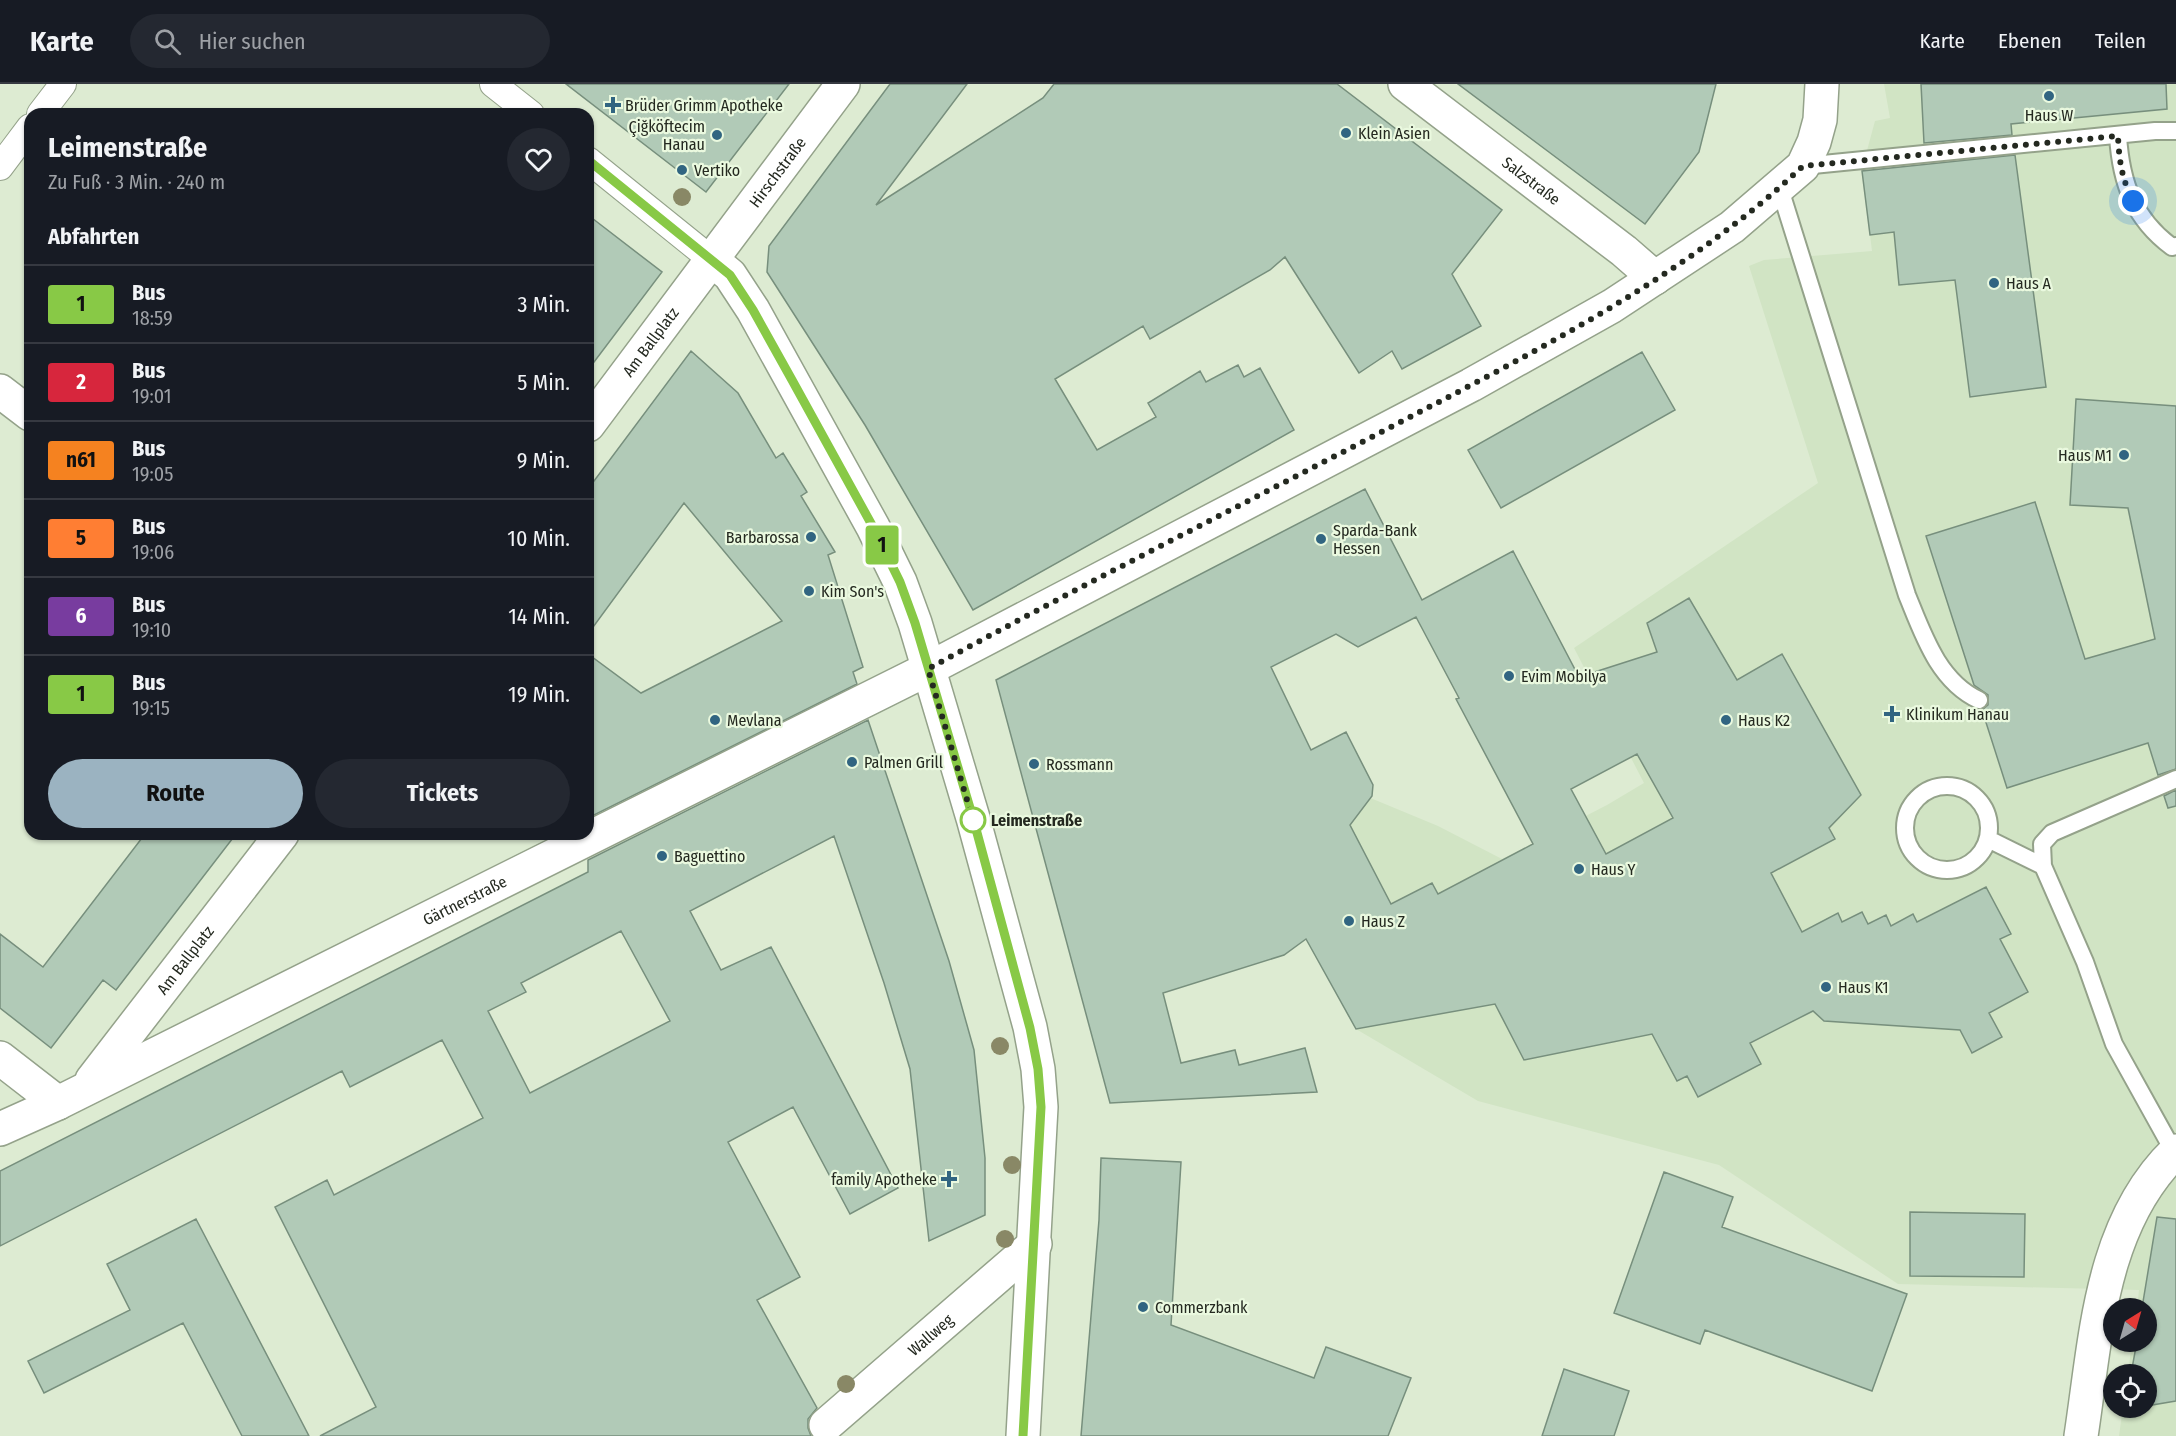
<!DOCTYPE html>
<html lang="de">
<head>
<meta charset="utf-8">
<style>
  :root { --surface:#171b24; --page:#242831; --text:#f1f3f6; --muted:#9ea1a6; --line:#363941; --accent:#9bb3c1 }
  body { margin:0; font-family:"Fira Sans Condensed",sans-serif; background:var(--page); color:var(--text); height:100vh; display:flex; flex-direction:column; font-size:22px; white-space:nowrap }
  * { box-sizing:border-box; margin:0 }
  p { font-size:20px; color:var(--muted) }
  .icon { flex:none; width:33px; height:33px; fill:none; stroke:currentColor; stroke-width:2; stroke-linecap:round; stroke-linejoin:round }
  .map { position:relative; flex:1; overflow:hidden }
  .sheet { position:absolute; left:24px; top:24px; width:570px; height:732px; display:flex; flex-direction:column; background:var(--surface); border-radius:18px; box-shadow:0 2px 4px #0004 }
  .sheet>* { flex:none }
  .badge { padding:0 12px; border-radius:4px; font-size:21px; line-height:39px }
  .needle { width:39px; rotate:37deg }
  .tools { position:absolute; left:2103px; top:1214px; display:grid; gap:12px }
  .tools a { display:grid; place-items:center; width:54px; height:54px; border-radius:50%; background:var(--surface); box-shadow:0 2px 4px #0004; font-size:30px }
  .you { position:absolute; width:30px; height:30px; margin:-15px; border:4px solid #fff; border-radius:50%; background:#1a73e8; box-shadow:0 0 0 9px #1a73e833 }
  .map>.badge { position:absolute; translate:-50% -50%; box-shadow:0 0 0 3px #fff }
  h2 { padding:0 24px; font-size:22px; line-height:54px }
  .round { display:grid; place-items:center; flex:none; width:63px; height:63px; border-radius:32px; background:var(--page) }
  .headline { display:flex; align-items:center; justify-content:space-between; height:102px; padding:0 24px }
  h1 { font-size:28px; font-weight:700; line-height:45px }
  .cta { display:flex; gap:12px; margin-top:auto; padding:12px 24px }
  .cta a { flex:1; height:69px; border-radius:36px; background:var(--accent); color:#111; font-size:24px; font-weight:700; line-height:69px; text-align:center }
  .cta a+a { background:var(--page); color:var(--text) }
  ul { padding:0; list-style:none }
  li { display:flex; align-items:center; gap:18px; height:78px; padding:0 24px; border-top:2px solid var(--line) }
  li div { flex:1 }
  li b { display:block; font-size:22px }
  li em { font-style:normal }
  li .badge { min-width:66px; font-weight:700; text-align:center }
  header { display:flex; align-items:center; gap:36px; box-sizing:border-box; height:84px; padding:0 30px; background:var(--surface); border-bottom:2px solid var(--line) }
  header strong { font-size:28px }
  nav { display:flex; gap:33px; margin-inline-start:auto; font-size:21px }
  .search { width:420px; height:54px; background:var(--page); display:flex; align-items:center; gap:15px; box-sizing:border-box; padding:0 21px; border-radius:33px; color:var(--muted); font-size:22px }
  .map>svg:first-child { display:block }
  .built { fill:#d1e4c4 }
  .building { fill:#b1cab7; stroke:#778f7d; stroke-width:1.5; fill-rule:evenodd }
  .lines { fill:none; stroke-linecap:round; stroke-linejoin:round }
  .service-casing { stroke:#94a28a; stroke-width:20 }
  .pedestrian-casing { stroke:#94a28a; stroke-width:28 }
  .minor-casing { stroke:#94a28a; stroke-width:36 }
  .tertiary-casing { stroke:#94a28a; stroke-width:36 }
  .service { stroke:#fff; stroke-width:16 }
  .pedestrian { stroke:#fff; stroke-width:26 }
  .minor { stroke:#fff; stroke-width:33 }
  .tertiary { stroke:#fff; stroke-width:33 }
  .tree { fill:#898866 }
  .line-casing { stroke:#fff; stroke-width:14 }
  .line { stroke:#88c946; stroke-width:9 }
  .walk { stroke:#242920; stroke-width:6; stroke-dasharray:0 10.8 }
  .poi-dot { fill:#316581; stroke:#eaf9df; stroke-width:2 }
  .stop-dot { fill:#fff; stroke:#88c946; stroke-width:3 }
  .labels { text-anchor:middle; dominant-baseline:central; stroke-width:4.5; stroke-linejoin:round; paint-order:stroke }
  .poi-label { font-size:16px; fill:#242920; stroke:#eaf9df; text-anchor:start }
  .street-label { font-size:16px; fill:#242920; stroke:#eaf9df }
  .stop-label { font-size:16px; font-weight:bold; fill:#242920; stroke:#eaf9df; text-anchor:start }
</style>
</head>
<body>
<header>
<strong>Karte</strong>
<div class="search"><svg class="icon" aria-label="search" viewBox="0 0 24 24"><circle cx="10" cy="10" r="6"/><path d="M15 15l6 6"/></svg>Hier suchen</div>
<nav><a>Karte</a><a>Ebenen</a><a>Teilen</a></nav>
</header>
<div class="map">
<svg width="2176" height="1352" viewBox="0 0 2176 1352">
  <rect width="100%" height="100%" fill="#ddebd2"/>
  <path class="built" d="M 1884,0 L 2176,0 L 2176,1352 L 2119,1352 L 2123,1323 L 2146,1323 L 2146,1290 L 2128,1290 L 2132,1257 L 2146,1257 L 2146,1224 L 2137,1224 L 2139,1206 L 1898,1200 L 1719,1081 L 1478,1017 L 1356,945 L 1234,723 L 1327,696 L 1438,742 L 1502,775 L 1607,721 L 1644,699 L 1574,564 L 1818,399 L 1749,182 L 1764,176 L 1872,167 L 1862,85 L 1875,37 L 1890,34 Z"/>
  <path class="building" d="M 566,0 L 789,0 L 706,108 Z
    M 890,0 L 967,0 L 876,121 L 1043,14 L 1054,0 L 1337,0 L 1502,126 L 1452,190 L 1481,242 L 1402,285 L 1392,267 L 1359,289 L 1285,173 L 1270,186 L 1150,255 L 1143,242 L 1055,295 L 1097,366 L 1156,333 L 1148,319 L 1200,287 L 1206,298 L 1238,281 L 1244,293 L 1260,284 L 1294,346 L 973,526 L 865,341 L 767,188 L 769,162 Z
    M 1458,0 L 1716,0 L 1699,68 L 1645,140 Z
    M 1921,0 L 2166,0 L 2167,25 L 2011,40 L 2012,51 L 1924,59 Z
    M 2015,71 L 2046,303 L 1970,313 L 1955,196 L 1899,201 L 1894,148 L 1870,151 L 1862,87 Z
    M 588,131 L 662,188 L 588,286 Z
    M 691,267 L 738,309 L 776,374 L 783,369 L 807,408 L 801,412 L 835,468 L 828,471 L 863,583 L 853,588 L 857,600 L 588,734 L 588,570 L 641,609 L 782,537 L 684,419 L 588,550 L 588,405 Z
    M 1642,268 L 1675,326 L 1501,424 L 1468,366 Z
    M 2076,315 L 2176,322 L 2176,685 L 2158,691 L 2148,659 L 2007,704 L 1982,626 L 1988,621 L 1988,611 L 1974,601 L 1926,452 L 2035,418 L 2085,575 L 2155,555 L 2128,424 L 2070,421 Z
    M 1365,405 L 1422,516 L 1513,467 L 1579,593 L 1657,568 L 1647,539 L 1689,514 L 1737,596 L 1782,570 L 1861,711 L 1829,744 L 1835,755 L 1771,789 L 1802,848 L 1838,829 L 1842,838 L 1862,828 L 1868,840 L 1886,831 L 1891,842 L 1913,830 L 1917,838 L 1986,803 L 2011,850 L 2000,855 L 2028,908 L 1989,929 L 2002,953 L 1972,969 L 1960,946 L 1824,937 L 1813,927 L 1750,959 L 1761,980 L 1698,1013 L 1687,992 L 1677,997 L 1652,950 L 1524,976 L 1495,920 L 1356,945 L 1306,855 L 1284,871 L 1163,909 L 1181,979 L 1235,966 L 1239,981 L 1305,964 L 1317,1008 L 1110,1019 L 996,596 ZM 1416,533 L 1459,614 L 1456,615 L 1533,760 L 1438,810 L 1432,799 L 1391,820 L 1350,741 L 1372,712 L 1373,701 L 1346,648 L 1311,666 L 1271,583 L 1336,550 L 1358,563 ZM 1637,670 L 1673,734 L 1606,770 L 1571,705 Z
    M 868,636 L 949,877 L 974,966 L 985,1074 L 985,1131 L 929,1157 L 910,985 L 884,899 L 834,752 L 690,827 L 721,886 L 771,863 L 898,1104 L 850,1130 L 793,1023 L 728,1058 L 800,1193 L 757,1216 L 817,1324 L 808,1335 L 808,1344 L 811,1352 L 320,1352 L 376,1323 L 275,1123 L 327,1096 L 334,1111 L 483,1034 L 442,956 L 350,1003 L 342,987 L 0,1162 L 0,1087 L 588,788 L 588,776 ZM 621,847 L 670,937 L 530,1009 L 488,927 L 526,908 L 521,899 Z
    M 2176,706 L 2176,722 L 2168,724 L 2164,712 Z
    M 145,750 L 236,750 L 116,906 L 103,896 L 51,964 L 0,924 L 0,850 L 43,883 Z
    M 1101,1074 L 1181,1078 L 1171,1241 L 1314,1294 L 1326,1263 L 1411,1294 L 1388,1352 L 1081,1352 L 1099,1136 Z
    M 1664,1088 L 1733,1113 L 1722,1143 L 1907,1210 L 1872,1307 L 1705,1246 L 1700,1260 L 1614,1229 Z
    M 1910,1128 L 2025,1130 L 2024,1193 L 1910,1192 Z
    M 2157,1133 L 2176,1135 L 2176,1317 L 2146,1322 L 2146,1290 L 2131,1290 L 2137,1257 L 2146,1257 L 2146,1224 L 2142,1224 Z
    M 196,1135 L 294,1323 L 309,1352 L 242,1352 L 183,1239 L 44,1309 L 28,1277 L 130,1226 L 107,1180 Z
    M 1564,1285 L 1629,1307 L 1614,1352 L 1542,1352 Z"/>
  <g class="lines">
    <g class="service-casing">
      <path id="service" d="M 2118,52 C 2121,99 2134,135 2172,163 L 2176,162
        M 1803,82 L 2155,47 L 2176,47
        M 1780,105 L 1907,511 C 1923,550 1938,597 1979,616
        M1905 744a42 42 0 1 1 84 0a42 42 0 1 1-84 0Z
        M 1988,755 L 2043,782
        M 2174,1068 L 2114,960 L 2085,878 L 2043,782 L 2042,760 L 2052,749 L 2176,695"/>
    </g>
    <g class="pedestrian-casing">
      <path id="pedestrian" d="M 493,0 L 531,30
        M 40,30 L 63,0
        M 588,76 L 712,176
        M 0,83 L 30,43"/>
    </g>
    <g class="minor-casing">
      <g id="minor">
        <path id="s1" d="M 1405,0 L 1624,167 L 1655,194"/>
        <path d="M 712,176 L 730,191 L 753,226 L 873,443 L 900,498 L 915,539 L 973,734 L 1030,943 L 1038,985 L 1041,1023 L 1023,1352"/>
        <path d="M 0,307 L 30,330"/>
        <path id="s2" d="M 588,341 L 843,0"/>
        <path d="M 0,974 L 58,1019"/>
        <path id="s3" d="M 92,996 L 282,750"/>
        <path id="s4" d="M 0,1045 L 58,1019 L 928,585 L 1471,301 L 1612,222 L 1732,143 L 1803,82 L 1814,58 L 1820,36 L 1822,0"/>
        <path id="s5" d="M 826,1341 L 1035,1160"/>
      </g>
    </g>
    <g class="tertiary-casing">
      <path id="tertiary" d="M 2081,1352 C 2096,1254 2100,1140 2176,1067"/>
    </g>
    <use href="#service" class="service"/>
    <use href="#pedestrian" class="pedestrian"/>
    <use href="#minor" class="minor"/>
    <use href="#tertiary" class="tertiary"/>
  </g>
  <g class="tree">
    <circle cx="682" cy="113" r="9"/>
    <circle cx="1000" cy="962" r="9"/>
    <circle cx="1012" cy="1081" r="9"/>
    <circle cx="1005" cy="1155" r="9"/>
    <circle cx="846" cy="1300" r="9"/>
  </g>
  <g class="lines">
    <g class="line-casing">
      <path id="line" d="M 588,76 L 730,191 L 753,226 L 792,296 L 873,443 L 900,498 L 915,539 L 973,734 L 1030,944 L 1038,985 L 1041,1023 L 1023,1352"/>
    </g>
    <use href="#line" class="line"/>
    <path class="walk" d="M 973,736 L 928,585 C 1087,498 1250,417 1410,333 C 1546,262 1691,188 1803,82 L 2118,52 C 2119,76 2122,96 2133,117"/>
  </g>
  <g class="poi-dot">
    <circle cx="2049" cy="12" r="6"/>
    <path d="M610 12h6v6h6v6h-6v6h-6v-6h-6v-6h6z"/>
    <circle cx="1346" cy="49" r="6"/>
    <circle cx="717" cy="51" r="6"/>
    <circle cx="682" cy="86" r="6"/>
    <circle cx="1994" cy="199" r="6"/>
    <circle cx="2124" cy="371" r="6"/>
    <circle cx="811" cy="453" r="6"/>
    <circle cx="1321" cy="455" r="6"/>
    <circle cx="809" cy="507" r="6"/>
    <circle cx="1509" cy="592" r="6"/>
    <path d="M1889 621h6v6h6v6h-6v6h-6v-6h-6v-6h6z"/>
    <circle cx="715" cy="636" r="6"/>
    <circle cx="1726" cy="636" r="6"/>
    <circle cx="852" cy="678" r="6"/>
    <circle cx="1034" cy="680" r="6"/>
    <circle cx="662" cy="772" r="6"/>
    <circle cx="1579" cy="785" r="6"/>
    <circle cx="1349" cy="837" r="6"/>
    <circle cx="1826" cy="903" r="6"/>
    <path d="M946 1086h6v6h6v6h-6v6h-6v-6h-6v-6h6z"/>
    <circle cx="1143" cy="1223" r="6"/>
  </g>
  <circle class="stop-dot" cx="973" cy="736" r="12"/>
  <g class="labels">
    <g class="poi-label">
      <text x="625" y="21">Brüder Grimm Apotheke</text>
      <text x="2049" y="31" text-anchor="middle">Haus W</text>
      <text x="705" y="42" text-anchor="end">Çiğköftecim<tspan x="705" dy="18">Hanau</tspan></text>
      <text x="1358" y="49">Klein Asien</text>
      <text x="694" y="86">Vertiko</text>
      <text x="2006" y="199">Haus A</text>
      <text x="2112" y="371" text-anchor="end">Haus M1</text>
      <text x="1333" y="446">Sparda-Bank<tspan x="1333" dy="18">Hessen</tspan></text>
      <text x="799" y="453" text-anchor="end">Barbarossa</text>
      <text x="821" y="507">Kim Son's</text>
      <text x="1521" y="592">Evim Mobilya</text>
      <text x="1906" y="630">Klinikum Hanau</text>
      <text x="727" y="636">Mevlana</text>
      <text x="1738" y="636">Haus K2</text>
      <text x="864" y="678">Palmen Grill</text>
      <text x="1046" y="680">Rossmann</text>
      <text x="674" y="772">Baguettino</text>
      <text x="1591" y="785">Haus Y</text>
      <text x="1361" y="837">Haus Z</text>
      <text x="1838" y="903">Haus K1</text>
      <text x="937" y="1095" text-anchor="end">family Apotheke</text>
      <text x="1155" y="1223">Commerzbank</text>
    </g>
    <g class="street-label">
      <text stroke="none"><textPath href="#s2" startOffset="316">Hirschstraße</textPath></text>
      <text stroke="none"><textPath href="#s1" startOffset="159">Salzstraße</textPath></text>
      <text stroke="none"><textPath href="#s2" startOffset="104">Am Ballplatz</textPath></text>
      <text stroke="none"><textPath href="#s4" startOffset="518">Gärtnerstraße</textPath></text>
      <text stroke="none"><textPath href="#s3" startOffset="152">Am Ballplatz</textPath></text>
      <text stroke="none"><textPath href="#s5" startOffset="138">Wallweg</textPath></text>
    </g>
    <g class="stop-label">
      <text x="991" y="736">Leimenstraße</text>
    </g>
  </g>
</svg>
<div class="tools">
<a><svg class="needle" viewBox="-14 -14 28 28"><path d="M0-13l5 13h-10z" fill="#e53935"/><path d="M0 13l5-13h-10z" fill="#9ea1a6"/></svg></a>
<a><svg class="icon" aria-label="locate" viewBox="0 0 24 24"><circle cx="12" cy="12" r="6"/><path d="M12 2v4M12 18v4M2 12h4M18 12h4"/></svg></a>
</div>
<div class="you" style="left:2133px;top:117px"></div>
<b class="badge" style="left:882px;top:461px;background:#88c946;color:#111">1</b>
<section class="sheet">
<div class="headline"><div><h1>Leimenstraße</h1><p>Zu Fuß · 3 Min. · 240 m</p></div><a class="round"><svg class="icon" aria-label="heart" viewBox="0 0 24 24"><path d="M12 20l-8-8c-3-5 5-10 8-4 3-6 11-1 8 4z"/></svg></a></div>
<h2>Abfahrten</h2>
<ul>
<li><span class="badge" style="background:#88c946;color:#111">1</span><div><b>Bus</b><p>18:59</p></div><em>3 Min.</em></li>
<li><span class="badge" style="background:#d7263d;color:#fff">2</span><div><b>Bus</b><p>19:01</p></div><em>5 Min.</em></li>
<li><span class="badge" style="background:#f58220;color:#111">n61</span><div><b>Bus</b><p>19:05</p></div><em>9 Min.</em></li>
<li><span class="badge" style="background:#ff7e33;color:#111">5</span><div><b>Bus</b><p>19:06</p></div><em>10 Min.</em></li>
<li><span class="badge" style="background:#783c9f;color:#fff">6</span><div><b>Bus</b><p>19:10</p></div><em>14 Min.</em></li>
<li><span class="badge" style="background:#88c946;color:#111">1</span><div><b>Bus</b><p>19:15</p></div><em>19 Min.</em></li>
</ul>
<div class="cta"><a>Route</a><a>Tickets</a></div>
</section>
</div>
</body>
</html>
